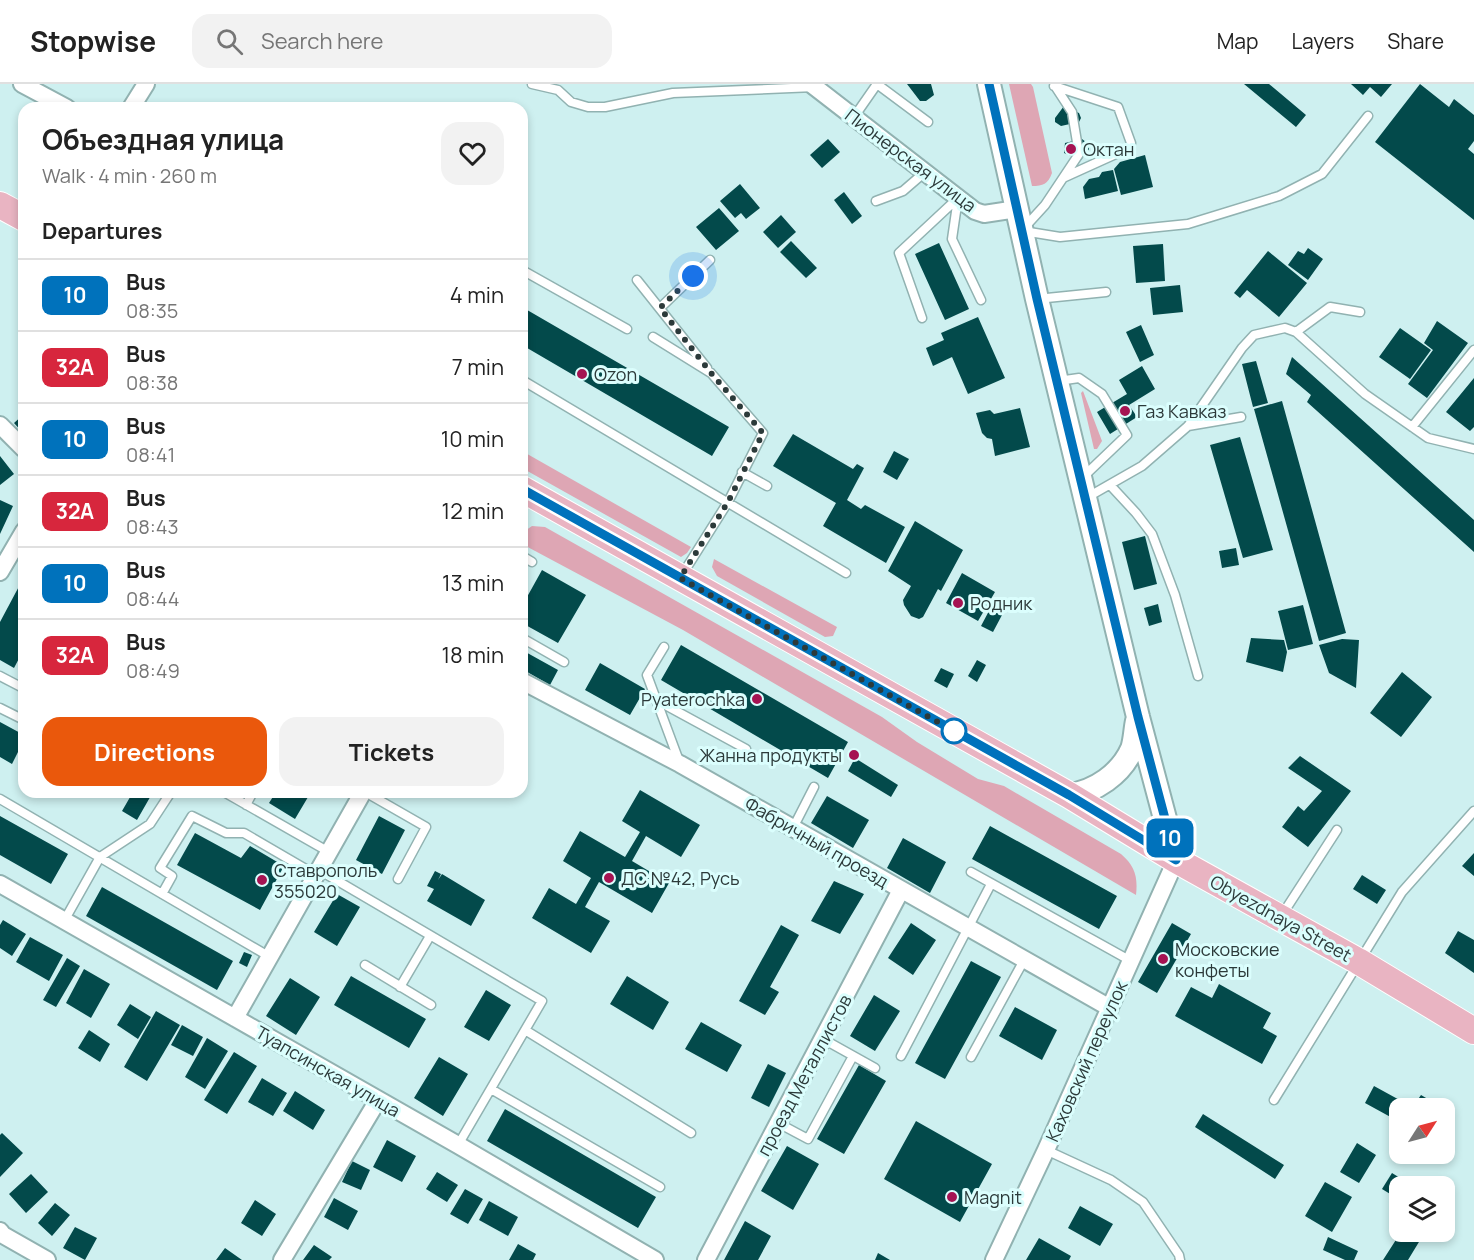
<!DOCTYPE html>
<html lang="en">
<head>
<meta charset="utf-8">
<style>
  :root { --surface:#fff; --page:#f2f2f2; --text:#222; --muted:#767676; --line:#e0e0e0; --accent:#ea580c }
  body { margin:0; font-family:Manrope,sans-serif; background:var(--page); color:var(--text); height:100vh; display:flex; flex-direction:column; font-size:22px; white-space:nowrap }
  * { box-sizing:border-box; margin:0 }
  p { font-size:20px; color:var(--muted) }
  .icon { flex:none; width:33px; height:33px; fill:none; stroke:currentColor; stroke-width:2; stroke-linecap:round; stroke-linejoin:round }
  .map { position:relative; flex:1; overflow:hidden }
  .sheet { position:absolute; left:18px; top:18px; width:510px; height:696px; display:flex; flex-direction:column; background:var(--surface); border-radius:18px; box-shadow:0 3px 9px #0003 }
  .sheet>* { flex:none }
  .badge { padding:0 12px; border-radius:9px; font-size:21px; line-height:39px }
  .needle { width:39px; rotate:54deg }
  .tools { position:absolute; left:1389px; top:1014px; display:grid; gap:12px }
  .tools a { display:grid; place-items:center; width:66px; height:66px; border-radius:12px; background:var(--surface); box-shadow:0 3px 9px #0003; font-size:30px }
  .you { position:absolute; width:30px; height:30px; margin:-15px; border:4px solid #fff; border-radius:50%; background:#1a73e8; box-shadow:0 0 0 9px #1a73e833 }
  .map>.badge { position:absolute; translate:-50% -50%; box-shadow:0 0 0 3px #fff }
  h2 { padding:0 24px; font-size:22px; line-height:54px }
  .round { display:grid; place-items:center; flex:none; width:63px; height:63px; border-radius:18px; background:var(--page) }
  .head { display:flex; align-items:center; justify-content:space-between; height:102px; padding:0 24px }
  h1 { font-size:28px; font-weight:700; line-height:45px }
  .action { display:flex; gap:12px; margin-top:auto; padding:12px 24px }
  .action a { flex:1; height:69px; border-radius:18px; background:var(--accent); color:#fff; font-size:24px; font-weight:700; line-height:69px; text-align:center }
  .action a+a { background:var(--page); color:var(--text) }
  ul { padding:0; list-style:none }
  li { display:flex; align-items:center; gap:18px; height:72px; padding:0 24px; border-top:2px solid var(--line) }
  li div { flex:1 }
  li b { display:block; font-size:22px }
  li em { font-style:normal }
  li .badge { min-width:66px; font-weight:700; text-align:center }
  header { display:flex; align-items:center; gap:36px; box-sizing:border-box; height:84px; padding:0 30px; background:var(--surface); border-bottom:2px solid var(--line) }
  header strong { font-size:28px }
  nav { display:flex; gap:33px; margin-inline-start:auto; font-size:21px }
  .search { width:420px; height:54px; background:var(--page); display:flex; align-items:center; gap:15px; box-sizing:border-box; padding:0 21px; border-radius:18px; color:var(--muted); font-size:22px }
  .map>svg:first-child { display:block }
  .green { fill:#dea6b4 }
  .building { fill:#034a4b }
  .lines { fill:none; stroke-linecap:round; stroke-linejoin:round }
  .service-casing { stroke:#91b2b1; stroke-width:11 }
  .minor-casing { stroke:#91b2b1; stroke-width:20 }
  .secondary-casing { stroke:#91b2b1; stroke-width:26 }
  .primary-casing { stroke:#fff; stroke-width:28 }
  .service { stroke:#fff; stroke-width:8 }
  .minor { stroke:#fff; stroke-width:16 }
  .secondary { stroke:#fff; stroke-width:22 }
  .primary { stroke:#e9b4c2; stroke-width:26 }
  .line-casing { stroke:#fff; stroke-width:14 }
  .line { stroke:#0072bc; stroke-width:9 }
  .walk { stroke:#2c3a3a; stroke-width:6; stroke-dasharray:0 10.8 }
  .poi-dot { fill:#a51352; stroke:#dbfefd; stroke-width:2 }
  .stop-dot { fill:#fff; stroke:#0072bc; stroke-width:3 }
  .labels { text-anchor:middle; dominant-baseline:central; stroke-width:6; stroke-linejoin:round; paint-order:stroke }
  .poi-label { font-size:18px; fill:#2c3a3a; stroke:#dbfefd; text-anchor:start }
  .street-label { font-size:18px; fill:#2c3a3a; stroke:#dbfefd }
</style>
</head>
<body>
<header>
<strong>Stopwise</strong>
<div class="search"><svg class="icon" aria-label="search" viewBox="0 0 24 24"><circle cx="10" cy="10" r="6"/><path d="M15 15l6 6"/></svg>Search here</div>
<nav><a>Map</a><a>Layers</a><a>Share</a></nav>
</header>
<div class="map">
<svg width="1474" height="1176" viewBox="0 0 1474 1176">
  <rect width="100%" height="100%" fill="#cef0f0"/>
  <path class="green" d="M 1009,0 L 1031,0 L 1033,3 L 1052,89 C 1048,100 1043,102 1032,102 Z
    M 1083,307 L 1102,357 L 1097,365 L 1094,365 L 1081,309 Z
    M 522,367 L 691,463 L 687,469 L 681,473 L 522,384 Z
    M 532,442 L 545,443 L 882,633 L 917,658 L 978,695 L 1004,702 L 1121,770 C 1135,782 1138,793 1136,811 L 683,546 L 522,460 L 522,449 Z
    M 714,475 L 837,543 L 833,552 L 825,553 L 717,492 L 712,483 Z"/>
  <path class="building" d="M 907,0 L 931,0 L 934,11 L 926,17 L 920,17 Z
    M 1244,0 L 1269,0 L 1306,31 L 1296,43 Z
    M 1351,0 L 1392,0 L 1381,13 L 1370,3 L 1363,11 Z
    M 1420,0 L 1449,23 L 1454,15 L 1474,31 L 1474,57 L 1468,65 L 1474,70 L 1474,136 L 1375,58 Z
    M 1064,22 L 1079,29 L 1081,34 L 1079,38 L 1061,42 L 1055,38 L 1055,34 Z
    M 828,55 L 840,68 L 822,84 L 810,71 Z
    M 1082,55 L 1087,59 L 1089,65 L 1081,76 L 1064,69 L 1065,59 Z
    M 1145,71 L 1153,103 L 1121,111 L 1114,85 L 1120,78 Z
    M 1113,86 L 1118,107 L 1085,115 L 1083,103 L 1089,95 L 1099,93 L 1102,88 Z
    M 740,100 L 760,124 L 746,135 L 741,129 L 735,134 L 720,117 Z
    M 844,108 L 862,132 L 852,140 L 834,116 Z
    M 719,124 L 739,147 L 716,166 L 696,143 Z
    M 781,131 L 796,148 L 778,164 L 763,148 Z
    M 791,157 L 817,184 L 806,194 L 780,168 Z
    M 939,159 L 969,225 L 945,236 L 915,170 Z
    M 1163,160 L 1165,197 L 1136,199 L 1133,162 Z
    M 1308,164 L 1323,175 L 1308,196 L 1288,181 L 1298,167 L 1304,170 Z
    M 1268,167 L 1307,199 L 1279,233 L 1247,206 L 1240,214 L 1234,209 Z
    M 1180,201 L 1183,228 L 1153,231 L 1150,204 Z
    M 522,223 L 729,343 L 712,372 L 522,261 Z
    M 978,233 L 1005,294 L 968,310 L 952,273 L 933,282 L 926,264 L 944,256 L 941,249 Z
    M 1437,237 L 1468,259 L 1427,314 L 1408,300 L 1433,266 L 1424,259 Z
    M 1141,241 L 1154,271 L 1140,278 L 1126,248 Z
    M 1400,244 L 1431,266 L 1410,295 L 1379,273 Z
    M 1292,273 L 1474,436 L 1474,468 L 1307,318 L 1311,311 L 1286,290 Z
    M 1256,277 L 1268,319 L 1253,323 L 1242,280 Z
    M 1142,282 L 1155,305 L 1129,321 L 1137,333 L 1110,350 L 1097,328 L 1127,310 L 1119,296 Z
    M 1474,294 L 1474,343 L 1470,347 L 1446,328 Z
    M 1282,317 L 1346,549 L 1319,557 L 1254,325 Z
    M 1020,324 L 1030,363 L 995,372 L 992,355 L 987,354 L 982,349 L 976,329 L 990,326 L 994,330 Z
    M 24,330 L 24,350 L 14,339 Z
    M 793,350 L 853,385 L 857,380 L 864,384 L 847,416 L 861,425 L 865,421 L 905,443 L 886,479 L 823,442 L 836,419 L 773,382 Z
    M 1240,353 L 1273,466 L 1243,474 L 1210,361 Z
    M 894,367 L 909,375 L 897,396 L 883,388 Z
    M 0,372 L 14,390 L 0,401 Z
    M 0,416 L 13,422 L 0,450 Z
    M 915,437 L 963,466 L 941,507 L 938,505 L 923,533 L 919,535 L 911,532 L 904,521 L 903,516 L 911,502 L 888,487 Z
    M 1145,452 L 1157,500 L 1134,506 L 1122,458 Z
    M 1236,464 L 1239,481 L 1222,484 L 1219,467 Z
    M 542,486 L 586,511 L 558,559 L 522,539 L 522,522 Z
    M 962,489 L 995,508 L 978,537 L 946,519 Z
    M 24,493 L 24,565 L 14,584 L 0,576 L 0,538 Z
    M 1158,520 L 1162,538 L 1149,542 L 1144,524 Z
    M 1303,521 L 1313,560 L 1288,566 L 1278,527 Z
    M 990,525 L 1002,531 L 993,548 L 981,542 Z
    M 1251,554 L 1284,556 L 1287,568 L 1283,588 L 1246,578 Z
    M 1342,555 L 1359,556 L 1356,604 L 1329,589 L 1319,561 Z
    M 681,561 L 848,658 L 828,694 L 661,596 Z
    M 522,566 L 558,586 L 550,601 L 522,585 Z
    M 977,576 L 986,581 L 977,598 L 968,592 Z
    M 600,579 L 645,605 L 630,631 L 585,606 Z
    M 941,584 L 954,590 L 947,604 L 934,597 Z
    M 1402,588 L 1432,613 L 1401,653 L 1370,629 Z
    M 0,638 L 24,651 L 24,656 L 12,680 L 0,673 Z
    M 1300,672 L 1351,707 L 1308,763 L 1282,743 L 1298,722 L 1304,727 L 1322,707 L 1288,684 Z
    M 855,674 L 898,701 L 891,713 L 848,687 Z
    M 640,706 L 700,741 L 681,773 L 646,752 L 632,777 L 669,799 L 652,829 L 599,798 L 585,823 L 610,837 L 591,869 L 532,834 L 549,804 L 576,820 L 591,794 L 563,777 L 580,747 L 625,773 L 640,748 L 622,737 Z
    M 133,708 L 153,708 L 137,736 L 122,727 Z
    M 276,708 L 311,708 L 295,735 L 269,719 Z
    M 827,712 L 869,736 L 853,764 L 811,739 Z
    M 0,732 L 68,770 L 51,800 L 0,771 Z
    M 379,732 L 405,746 L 382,790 L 356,776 Z
    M 990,742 L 1117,812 L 1099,845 L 972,775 Z
    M 195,749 L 241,774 L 250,762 L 284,782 L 260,826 L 177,781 Z
    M 903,754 L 946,778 L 930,809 L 887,784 Z
    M 1474,769 L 1474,792 L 1462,782 Z
    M 435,787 L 441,790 L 438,796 L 442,790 L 485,816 L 471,842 L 427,817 L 434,805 L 427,802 Z
    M 1362,791 L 1386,806 L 1377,820 L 1353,805 Z
    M 834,797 L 864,810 L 840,850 L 811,837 Z
    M 102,803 L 233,877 L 217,906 L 86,832 Z
    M 337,810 L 360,823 L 337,862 L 314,848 Z
    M 3,836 L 26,850 L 12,872 L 0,864 L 0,841 Z
    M 911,839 L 936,856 L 913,891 L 888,874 Z
    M 1172,839 L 1191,850 L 1157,909 L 1138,898 Z
    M 781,841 L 799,851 L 770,903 L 779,908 L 765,931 L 739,917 Z
    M 1458,847 L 1474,856 L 1474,889 L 1445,869 Z
    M 30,853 L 63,871 L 49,897 L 16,878 Z
    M 244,868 L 252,871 L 247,883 L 239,879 Z
    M 67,874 L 80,882 L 56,923 L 43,916 Z
    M 971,877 L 1001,893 L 945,995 L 915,979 Z
    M 84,885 L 110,900 L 91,934 L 66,919 Z
    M 351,892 L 426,935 L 409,964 L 334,921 Z
    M 627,892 L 669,918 L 653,946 L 610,920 Z
    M 290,894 L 320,913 L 296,951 L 266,932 Z
    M 1219,900 L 1271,929 L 1263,944 L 1277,952 L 1262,980 L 1175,932 L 1191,903 L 1212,914 Z
    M 486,906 L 511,921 L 489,957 L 464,943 Z
    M 874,911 L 900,927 L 875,967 L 850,952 Z
    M 130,920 L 151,933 L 138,955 L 117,941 Z
    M 1015,923 L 1057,946 L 1042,976 L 999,952 Z
    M 156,927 L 180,941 L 147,997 L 124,983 Z
    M 701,938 L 742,961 L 727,988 L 685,965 Z
    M 182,941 L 203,953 L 193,972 L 171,961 Z
    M 89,946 L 110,960 L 100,978 L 78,964 Z
    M 207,954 L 228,967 L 205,1005 L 185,993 Z
    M 234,968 L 257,982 L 227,1030 L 204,1016 Z
    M 439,973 L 468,990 L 443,1032 L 414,1014 Z
    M 768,980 L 786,989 L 769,1023 L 751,1014 Z
    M 859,981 L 886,997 L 844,1070 L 817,1055 Z
    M 262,994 L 287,1009 L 273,1032 L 248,1018 Z
    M 1374,1002 L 1405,1019 L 1402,1024 L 1400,1024 L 1396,1036 L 1365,1019 Z
    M 295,1007 L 325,1026 L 313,1046 L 283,1027 Z
    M 1421,1011 L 1443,1024 L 1412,1024 Z
    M 505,1025 L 656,1113 L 638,1144 L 487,1057 Z
    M 1203,1030 L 1284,1081 L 1275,1095 L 1195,1043 Z
    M 916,1037 L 992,1080 L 960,1138 L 884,1095 Z
    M 2,1049 L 23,1069 L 0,1093 L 0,1051 Z
    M 387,1056 L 416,1072 L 402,1098 L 373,1083 Z
    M 1357,1059 L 1376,1071 L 1359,1099 L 1340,1088 Z
    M 787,1062 L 819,1080 L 793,1126 L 761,1107 Z
    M 352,1077 L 370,1086 L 361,1106 L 342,1098 Z
    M 437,1088 L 458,1101 L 447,1118 L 426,1105 Z
    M 1392,1089 L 1413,1102 L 1400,1102 L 1400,1116 L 1382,1105 Z
    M 31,1090 L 48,1108 L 26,1129 L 9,1110 Z
    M 1435,1092 L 1452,1103 L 1444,1115 L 1444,1102 L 1428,1102 Z
    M 1325,1098 L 1352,1113 L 1332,1148 L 1305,1132 Z
    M 465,1105 L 483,1115 L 468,1140 L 450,1130 Z
    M 334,1114 L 358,1127 L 348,1146 L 324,1133 Z
    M 255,1116 L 276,1130 L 262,1152 L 241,1139 Z
    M 489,1117 L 518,1133 L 508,1152 L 479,1136 Z
    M 55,1119 L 70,1131 L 52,1152 L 38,1139 Z
    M 1080,1122 L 1113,1140 L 1100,1162 L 1068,1144 Z
    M 745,1137 L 771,1152 L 758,1176 L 724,1176 Z
    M 75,1143 L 97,1154 L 85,1176 L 63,1164 Z
    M 1401,1148 L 1425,1148 L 1408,1176 L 1383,1176 Z
    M 1328,1153 L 1358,1167 L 1354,1176 L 1345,1176 L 1323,1166 Z
    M 1039,1154 L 1071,1172 L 1069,1176 L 1026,1176 Z
    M 518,1160 L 536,1170 L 533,1176 L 509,1176 Z
    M 314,1161 L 332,1173 L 329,1176 L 303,1176 Z
    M 225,1164 L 242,1176 L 216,1176 Z
    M 878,1169 L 890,1176 L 875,1176 Z"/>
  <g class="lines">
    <g class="service-casing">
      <path id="service" d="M 532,0 L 558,6 L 571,18 L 588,23 L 605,23 L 673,9 L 815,3
        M 1054,2 L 1118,23 L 1131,59 L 1129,64 L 1065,93
        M 854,33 L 877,0 L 928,38
        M 876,117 L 903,107 L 925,88
        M 1024,144 L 1045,121 L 1079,70 L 1072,28 L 1055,2
        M 1023,147 L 1060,153 L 1188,140 L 1279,112 L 1322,90 L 1368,32
        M 522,186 L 627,245
        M 637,196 L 707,284
        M 1037,215 L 1106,208
        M 660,224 L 710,176
        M 922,234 L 899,169 L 958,114 L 952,155 L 981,216
        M 1296,248 L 1330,223 L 1360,228
        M 653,253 L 711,289 L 763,349 L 728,418 L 682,491
        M 522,296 L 846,489
        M 1058,297 L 1079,294 L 1102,310 L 1127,351 L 1082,394
        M 1188,342 L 1241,333
        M 1412,343 L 1474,266
        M 742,388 L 767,402
        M 1110,401 L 1136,429 L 1152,450 L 1175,511 L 1198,592
        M 1086,414 L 1142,382 L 1188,342 L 1242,264 L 1254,251 L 1285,244 L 1296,248 L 1365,310 L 1428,354 L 1474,365
        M 522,472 L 532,478
        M 522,554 L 564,578
        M 664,563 L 647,591 L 679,677
        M 0,592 L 21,603 L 24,598
        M 656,616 L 746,665
        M 0,624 L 24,636
        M 224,708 L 329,768
        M 365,708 L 426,743 L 398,795
        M 0,715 L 270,873
        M 246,721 L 253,708
        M 793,744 L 814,703
        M 319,786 L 542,917 L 458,1061
        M 971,788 L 1131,877
        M 162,810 L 172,792 L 160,784 L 192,732 L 226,749 L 244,749 L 316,791
        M 1282,831 L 1337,746
        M 64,837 L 100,773 L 150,740 L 171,708
        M 365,881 L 431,921
        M 400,903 L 430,852
        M 525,946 L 691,1049
        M 823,955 L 875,984
        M 901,972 L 991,800
        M 971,973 L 1024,876
        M 491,1005 L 660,1103
        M 1274,1016 L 1402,808 L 1474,727
        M 778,1039 L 808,1055 L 853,972
        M 1046,1066 L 1111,1096 L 1143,1118 L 1179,1171 L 1180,1176"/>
    </g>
    <g class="minor-casing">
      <path id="minor" d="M 22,0 L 67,24
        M 811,0 L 975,127 L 984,130 L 1017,125
        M 131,24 L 146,0
        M 0,341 L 24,365
        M 0,488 L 24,447
        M 522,597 L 680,680 L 1110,924
        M 0,800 L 458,1061 L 655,1176
        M 235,934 L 363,708
        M 0,1147 L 3,1151 L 47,1176
        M 282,1176 L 378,1016
        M 706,1176 L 901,806
        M 994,1176 L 1046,1066 L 1176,776"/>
    </g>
    <g class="secondary-casing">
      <path id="secondary" d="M 989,0 L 1037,215 L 1138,633 L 1176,776
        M 1069,711 C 1095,708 1121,690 1132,665 C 1135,657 1135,646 1137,637"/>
    </g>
    <g class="primary-casing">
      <path id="primary" d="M 0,121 L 24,134
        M 522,405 L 1069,711 L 1176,776 L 1358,877 L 1474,947"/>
    </g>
    <use href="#service" class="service"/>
    <use href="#minor" class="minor"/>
    <use href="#secondary" class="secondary"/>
    <use href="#primary" class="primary"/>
  </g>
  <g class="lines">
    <g class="line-casing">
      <path id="line" d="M 522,405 L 1069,711 L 1176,776 L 1138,633 L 1037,215 L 989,0"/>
    </g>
    <use href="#line" class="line"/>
    <path class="walk" d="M 693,192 L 660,224 L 711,289 L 763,349 L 728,418 L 680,494 L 954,647"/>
  </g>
  <g class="poi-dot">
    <circle cx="1071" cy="65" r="6"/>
    <circle cx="582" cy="290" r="6"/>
    <circle cx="1125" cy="327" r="6"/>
    <circle cx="958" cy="519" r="6"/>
    <circle cx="757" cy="615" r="6"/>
    <circle cx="854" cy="671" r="6"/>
    <circle cx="609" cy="794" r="6"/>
    <circle cx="262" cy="796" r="6"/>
    <circle cx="1163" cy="875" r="6"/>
    <circle cx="952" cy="1113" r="6"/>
  </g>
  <circle class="stop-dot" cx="954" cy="647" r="12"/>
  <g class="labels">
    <g class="poi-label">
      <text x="1083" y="65">Октан</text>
      <text x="594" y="290">Ozon</text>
      <text x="1137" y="327">Газ Кавказ</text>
      <text x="970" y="519">Родник</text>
      <text x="745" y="615" text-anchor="end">Pyaterochka</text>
      <text x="842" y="671" text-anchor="end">Жанна продукты</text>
      <text x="274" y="786">Ставрополь<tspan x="274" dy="21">355020</tspan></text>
      <text x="621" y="794">ДС №42, Русь</text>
      <text x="1175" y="865">Московские<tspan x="1175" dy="21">конфеты</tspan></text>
      <text x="964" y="1113">Magnit</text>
    </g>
    <g class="street-label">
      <text transform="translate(911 76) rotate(37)">Пионерская улица</text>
      <text transform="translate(817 758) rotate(30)">Фабричный проезд</text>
      <text transform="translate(1281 834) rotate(29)">Obyezdnaya Street</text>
      <text transform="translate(1086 977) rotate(-66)">Каховский переулок</text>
      <text transform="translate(328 987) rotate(30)">Туапсинская улица</text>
      <text transform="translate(804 991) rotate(-62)">проезд Металлистов</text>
    </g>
  </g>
</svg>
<div class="tools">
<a><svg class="needle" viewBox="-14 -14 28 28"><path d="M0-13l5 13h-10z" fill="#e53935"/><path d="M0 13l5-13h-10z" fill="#767676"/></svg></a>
<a><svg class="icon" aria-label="layers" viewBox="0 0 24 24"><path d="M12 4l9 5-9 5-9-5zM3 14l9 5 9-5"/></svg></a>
</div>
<div class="you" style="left:693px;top:192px"></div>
<b class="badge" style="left:1170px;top:754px;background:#0072bc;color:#fff">10</b>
<section class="sheet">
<div class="head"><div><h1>Объездная улица</h1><p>Walk · 4 min · 260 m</p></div><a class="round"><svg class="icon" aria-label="heart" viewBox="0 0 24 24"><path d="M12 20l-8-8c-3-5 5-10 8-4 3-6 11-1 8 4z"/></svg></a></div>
<h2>Departures</h2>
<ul>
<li><span class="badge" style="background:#0072bc;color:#fff">10</span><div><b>Bus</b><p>08:35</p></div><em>4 min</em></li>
<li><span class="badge" style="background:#d7263d;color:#fff">32A</span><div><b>Bus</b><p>08:38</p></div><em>7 min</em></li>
<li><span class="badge" style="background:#0072bc;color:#fff">10</span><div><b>Bus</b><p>08:41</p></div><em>10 min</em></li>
<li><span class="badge" style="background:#d7263d;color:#fff">32A</span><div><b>Bus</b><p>08:43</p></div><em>12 min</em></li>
<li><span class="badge" style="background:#0072bc;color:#fff">10</span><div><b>Bus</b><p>08:44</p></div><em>13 min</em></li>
<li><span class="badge" style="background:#d7263d;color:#fff">32A</span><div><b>Bus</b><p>08:49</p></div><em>18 min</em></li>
</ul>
<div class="action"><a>Directions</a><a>Tickets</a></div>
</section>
</div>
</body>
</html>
